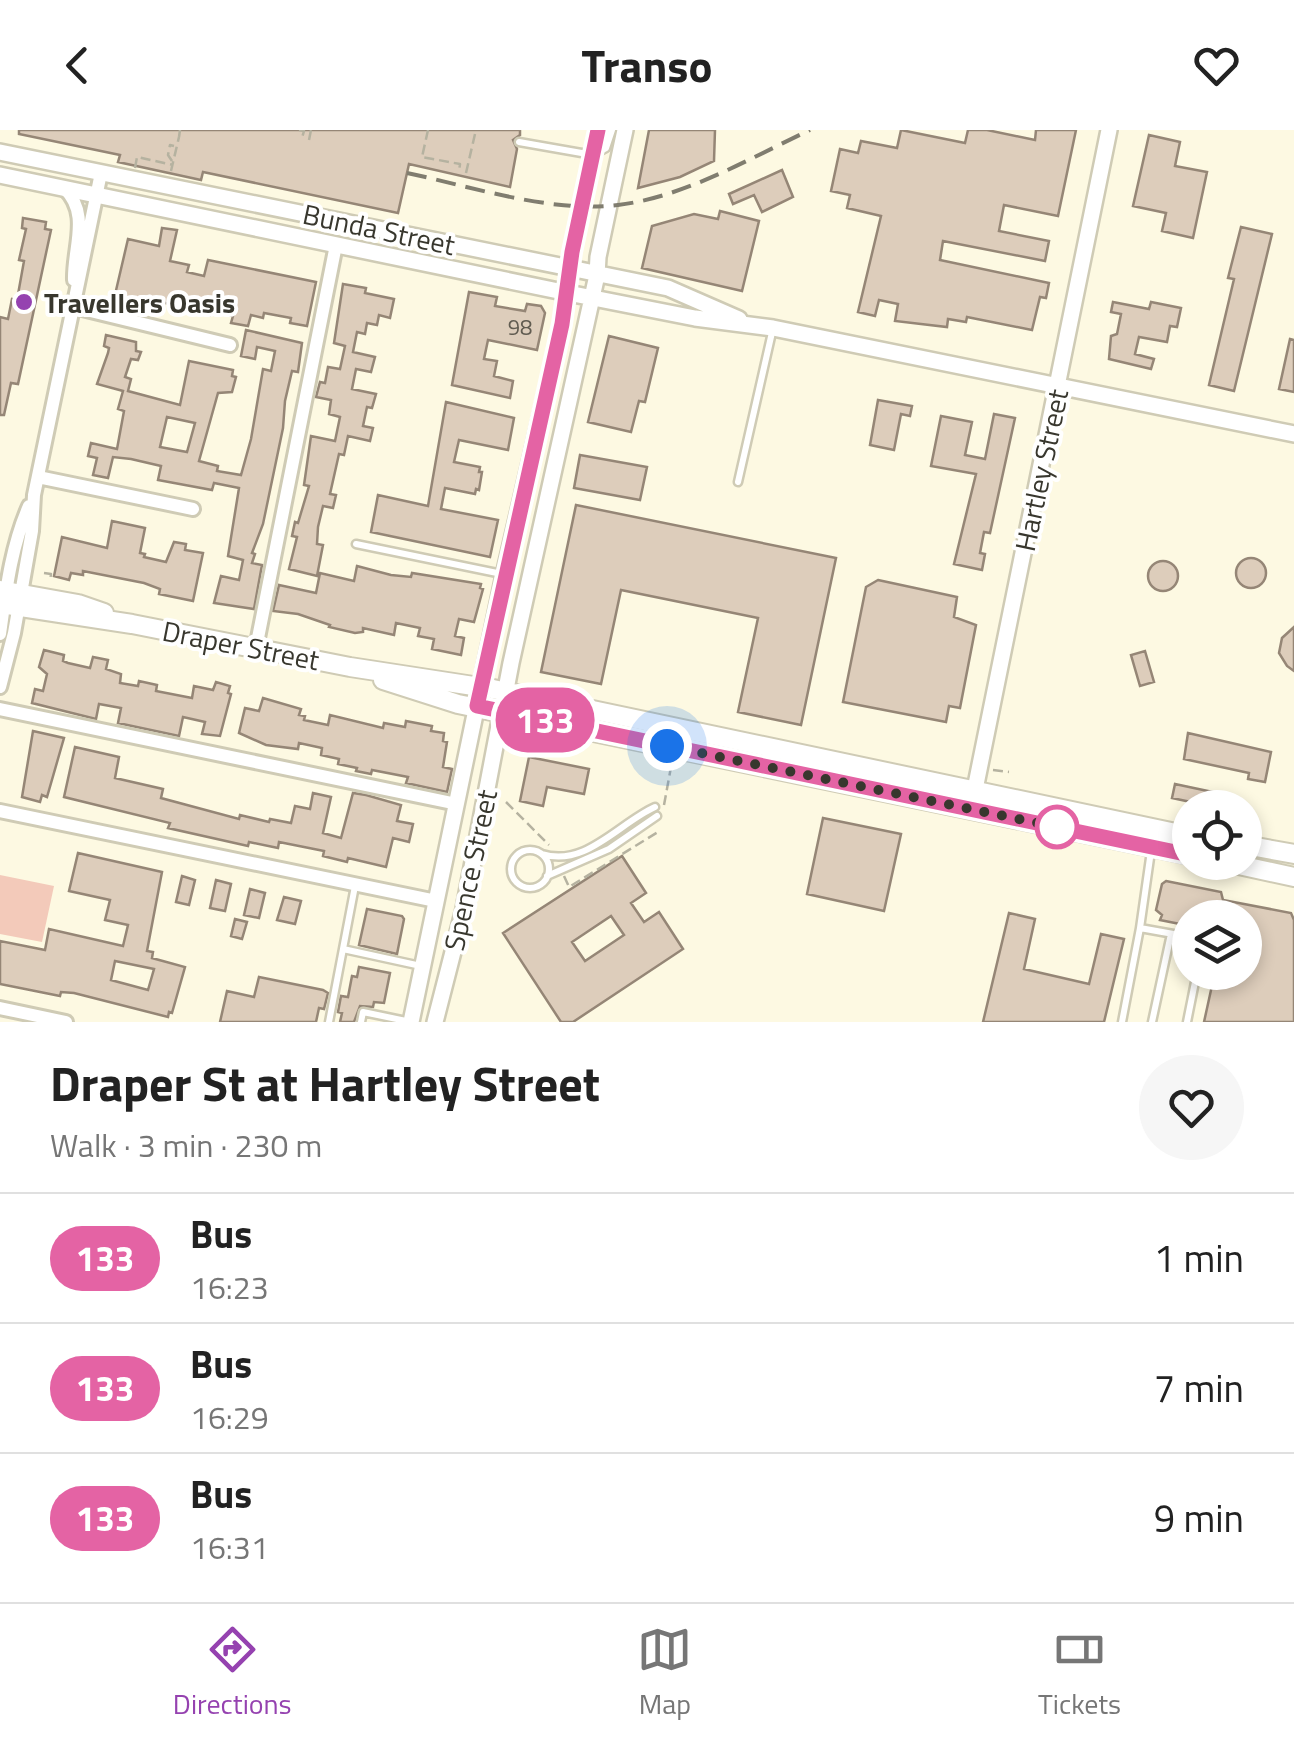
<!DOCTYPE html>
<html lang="en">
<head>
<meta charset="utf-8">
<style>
  :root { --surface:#fff; --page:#f6f6f6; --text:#222; --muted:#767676; --line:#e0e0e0; --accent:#9542b0 }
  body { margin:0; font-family:"Titillium Web",sans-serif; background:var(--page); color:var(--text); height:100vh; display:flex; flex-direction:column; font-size:38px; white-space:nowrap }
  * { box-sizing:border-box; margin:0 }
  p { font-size:32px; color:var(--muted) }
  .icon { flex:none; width:55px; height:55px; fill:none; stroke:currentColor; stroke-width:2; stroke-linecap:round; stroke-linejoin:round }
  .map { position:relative; height:892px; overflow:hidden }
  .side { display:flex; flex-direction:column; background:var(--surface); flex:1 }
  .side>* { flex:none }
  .badge { padding:0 20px; border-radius:32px; font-size:35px; line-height:65px }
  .fabs { position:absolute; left:1172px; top:660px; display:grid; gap:20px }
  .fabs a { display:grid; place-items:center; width:90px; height:90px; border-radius:50%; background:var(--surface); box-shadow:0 5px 15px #0003; font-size:50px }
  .you { position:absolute; width:50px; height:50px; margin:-25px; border:8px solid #fff; border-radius:50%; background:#1a73e8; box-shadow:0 0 0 15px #1a73e833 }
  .map>.badge { position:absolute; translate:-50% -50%; box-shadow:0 0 0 5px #fff }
  .round { display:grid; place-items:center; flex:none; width:105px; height:105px; border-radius:52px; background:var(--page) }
  .head { display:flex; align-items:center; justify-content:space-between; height:170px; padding:0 50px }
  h1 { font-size:48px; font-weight:700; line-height:75px }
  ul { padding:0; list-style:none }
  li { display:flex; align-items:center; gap:30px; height:130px; padding:0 50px; border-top:2px solid var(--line) }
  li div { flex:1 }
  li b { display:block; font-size:38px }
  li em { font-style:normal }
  li .badge { min-width:110px; font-weight:700; text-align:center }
  header { display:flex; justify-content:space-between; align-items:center; height:130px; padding:0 50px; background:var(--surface); font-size:45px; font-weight:700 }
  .tabs { display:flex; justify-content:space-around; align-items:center; height:140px; border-top:2px solid var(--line); background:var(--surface); font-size:28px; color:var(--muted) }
  .tabs a { display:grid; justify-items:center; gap:5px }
  .tabs .active { color:var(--accent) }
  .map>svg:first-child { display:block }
  .green { fill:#f3caba }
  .building { fill:#ddcdbb; stroke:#958676; stroke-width:2.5; fill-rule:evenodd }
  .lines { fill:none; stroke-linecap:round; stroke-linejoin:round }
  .service-casing { stroke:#cfcbb5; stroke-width:11 }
  .minor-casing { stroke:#cfcbb5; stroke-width:18 }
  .tertiary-casing { stroke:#cfcbb5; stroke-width:20 }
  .secondary-casing { stroke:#cfcbb5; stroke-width:22 }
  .path { stroke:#b5b2a0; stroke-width:2.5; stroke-dasharray:10 5; stroke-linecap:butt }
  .service { stroke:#fff; stroke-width:6 }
  .minor { stroke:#fff; stroke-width:12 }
  .tertiary { stroke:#fff; stroke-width:15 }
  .secondary { stroke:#fff; stroke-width:18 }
  .rail { stroke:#807d6f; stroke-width:4; stroke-dasharray:20 10; stroke-linecap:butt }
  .path-bridge { stroke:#b5b2a0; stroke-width:2.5; stroke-dasharray:10 5; stroke-linecap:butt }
  .line-casing { stroke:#fff; stroke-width:22 }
  .line { stroke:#e463a4; stroke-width:15 }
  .walk { stroke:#38372e; stroke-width:10; stroke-dasharray:0 18 }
  .poi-dot { fill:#9542b0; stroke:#fff; stroke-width:4 }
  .stop-dot { fill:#fff; stroke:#e463a4; stroke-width:5 }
  .labels { text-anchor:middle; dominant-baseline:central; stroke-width:8; stroke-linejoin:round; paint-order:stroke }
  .number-label { font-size:22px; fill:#615c51 }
  .street-label { font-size:28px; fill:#38372e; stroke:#fff }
  .poi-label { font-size:28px; font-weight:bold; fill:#38372e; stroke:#fff; text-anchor:start }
</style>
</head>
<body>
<header><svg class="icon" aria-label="back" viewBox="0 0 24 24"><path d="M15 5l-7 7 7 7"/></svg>Transo<svg class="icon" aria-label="heart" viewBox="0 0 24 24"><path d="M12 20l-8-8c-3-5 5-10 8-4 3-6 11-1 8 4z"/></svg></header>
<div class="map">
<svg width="1294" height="892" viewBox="0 0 1294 892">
  <rect width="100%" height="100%" fill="#fdf9e2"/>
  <path class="green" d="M 0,745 L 54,756 L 42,812 L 0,804 Z"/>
  <path class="building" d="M 19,0 L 520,0 L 520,5 L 513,10 L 517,19 L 510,57 L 409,34 L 398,83 L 203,42 L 201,50 L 118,32 L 120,25 L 19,4 Z
    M 649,0 L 715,0 L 714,31 L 680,47 L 638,58 Z
    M 901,0 L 965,13 L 968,0 L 987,0 L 1035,10 L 1036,0 L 1076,0 L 1058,86 L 1004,75 L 999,101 L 1049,111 L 1045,131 L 943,111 L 940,130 L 1049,153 L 1046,168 L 1040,167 L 1032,200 L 967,187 L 966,192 L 948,189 L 947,197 L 895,191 L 898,174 L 879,170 L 875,186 L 858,182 L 881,86 L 847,78 L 850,65 L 831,61 L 840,19 L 858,23 L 861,11 L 897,18 Z
    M 1149,5 L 1180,12 L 1175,36 L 1207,42 L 1193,108 L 1162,101 L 1166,83 L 1133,76 Z
    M 782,40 L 793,67 L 762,82 L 754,65 L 733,74 L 729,64 Z
    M 720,81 L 759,91 L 742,161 L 642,138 L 652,96 L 694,84 L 718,89 Z
    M 23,88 L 46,92 L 45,99 L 51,100 L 18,254 L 11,253 L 4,285 L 0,285 L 0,187 L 8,189 L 12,169 L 17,170 L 24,131 L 19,130 L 26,99 L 22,98 Z
    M 1241,97 L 1272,104 L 1234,261 L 1209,255 L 1234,149 L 1228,148 Z
    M 162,98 L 177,100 L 170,131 L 189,135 L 187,142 L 204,146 L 208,130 L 316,152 L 307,196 L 290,193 L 291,188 L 264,183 L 263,188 L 251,185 L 248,196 L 231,193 L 233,186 L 211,181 L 210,185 L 147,168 L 145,176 L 114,169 L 128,109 L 159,116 Z
    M 343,154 L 366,158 L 365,163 L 394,169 L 390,188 L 379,185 L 377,195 L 367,193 L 365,204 L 357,202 L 353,222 L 375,227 L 371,242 L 356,239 L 352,259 L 376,264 L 372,278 L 367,277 L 363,296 L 373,298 L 370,311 L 348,306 L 344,325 L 339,324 L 330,364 L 336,365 L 333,378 L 323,376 L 318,397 L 317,414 L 323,415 L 317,446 L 289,439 L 297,407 L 292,406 L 295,392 L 298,393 L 309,356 L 304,355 L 311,306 L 335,311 L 340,287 L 329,284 L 331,270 L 316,267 L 320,252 L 325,253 L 328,237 L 340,239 L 345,216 L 334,213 Z
    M 469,162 L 497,167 L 495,176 L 525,181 L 527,174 L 541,176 L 545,183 L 537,220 L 488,210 L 484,229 L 497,231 L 494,246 L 513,251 L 510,268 L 452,255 Z
    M 1113,172 L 1149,179 L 1151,172 L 1181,178 L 1177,197 L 1170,196 L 1167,212 L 1139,207 L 1135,224 L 1154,229 L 1151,239 L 1109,229 L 1111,206 L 1117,204 L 1121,184 L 1111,182 Z
    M 246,200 L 302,213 L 298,242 L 292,241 L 285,271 L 283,298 L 263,394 L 252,423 L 255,424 L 252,433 L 262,435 L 254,479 L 214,473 L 221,446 L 239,450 L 243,430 L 228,426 L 239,358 L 214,353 L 212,360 L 158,350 L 161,336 L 131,329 L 113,327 L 108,348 L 93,345 L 97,328 L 88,326 L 91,313 L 117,319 L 124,281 L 118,279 L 123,261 L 97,254 L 108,223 L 109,218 L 104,216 L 106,205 L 136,212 L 136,221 L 141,222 L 138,230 L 131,229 L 125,247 L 131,249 L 128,261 L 180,275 L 189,231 L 233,240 L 232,246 L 236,247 L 232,262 L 218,263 L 199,331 L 218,336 L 217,341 L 241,345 L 251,309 L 263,239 L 271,241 L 275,221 L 257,217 L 255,229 L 241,226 ZM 167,287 L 195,293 L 187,322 L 160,317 Z
    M 609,206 L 658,218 L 645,272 L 639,271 L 631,302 L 588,292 Z
    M 1290,209 L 1294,210 L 1294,262 L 1279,259 Z
    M 878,270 L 912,276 L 910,286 L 901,284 L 894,320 L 870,315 Z
    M 446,272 L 514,288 L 508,320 L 459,310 L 454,332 L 480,337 L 479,342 L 482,342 L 479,360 L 476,359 L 475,364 L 445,358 L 441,379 L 498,390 L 490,427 L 371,402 L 378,365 L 428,376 Z
    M 994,284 L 1015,288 L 990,403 L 984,402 L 980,423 L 985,424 L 982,440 L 954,434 L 976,344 L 931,336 L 941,286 L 972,292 L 965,325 L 985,329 Z
    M 580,325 L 647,337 L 640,370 L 574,358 Z
    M 576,375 L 836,428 L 801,595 L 738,582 L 758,488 L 621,460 L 601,554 L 541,542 Z
    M 112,391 L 145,398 L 140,423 L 145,424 L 144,427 L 166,432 L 174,412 L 186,414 L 185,420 L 203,423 L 193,471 L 159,464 L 160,459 L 144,453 L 83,441 L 83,445 L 71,443 L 69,450 L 54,446 L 62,407 L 107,418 Z
    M1236 443a15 15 0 1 1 30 0a15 15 0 1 1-30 0Z
    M1148 446a15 15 0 1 1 30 0a15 15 0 1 1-30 0Z
    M 357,436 L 391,445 L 411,447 L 412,443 L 481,454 L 480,458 L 483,459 L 474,492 L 459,489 L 455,506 L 464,508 L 461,525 L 432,519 L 434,509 L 418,506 L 420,498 L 396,493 L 394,505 L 363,498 L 363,502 L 355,503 L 329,497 L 330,495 L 298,484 L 273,481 L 279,455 L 316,463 L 320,443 L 354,451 Z
    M 878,450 L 957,467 L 954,487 L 976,495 L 960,578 L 949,576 L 946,592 L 843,572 L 866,457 Z
    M 1294,497 L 1294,541 L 1287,536 L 1279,523 L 1282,508 Z
    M 44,520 L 64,525 L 63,531 L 68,533 L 90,538 L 93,527 L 108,530 L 106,539 L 121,544 L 120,553 L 138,556 L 139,551 L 157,555 L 156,561 L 192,568 L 194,556 L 213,560 L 216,552 L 230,556 L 228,563 L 231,564 L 220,606 L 202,604 L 205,592 L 183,587 L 179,606 L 118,593 L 121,578 L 99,574 L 96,589 L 32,573 L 35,559 L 43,561 L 47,544 L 39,537 Z
    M 1145,521 L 1154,552 L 1140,556 L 1131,525 Z
    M 263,568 L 301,579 L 299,585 L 305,586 L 304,590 L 328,595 L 330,585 L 383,598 L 384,593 L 405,597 L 406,591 L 432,596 L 431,601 L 444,603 L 443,611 L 447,612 L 443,637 L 452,639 L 447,662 L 406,653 L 408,647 L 372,640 L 371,644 L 356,641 L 357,638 L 338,634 L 339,629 L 321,625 L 322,618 L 299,613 L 298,619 L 266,615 L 239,603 L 245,578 L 259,581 Z
    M 33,601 L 64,608 L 47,667 L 42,665 L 40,672 L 22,667 Z
    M 1188,603 L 1271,622 L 1265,652 L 1248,649 L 1249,643 L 1184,629 Z
    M 75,617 L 119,627 L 115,648 L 163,659 L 161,668 L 239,689 L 240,685 L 269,692 L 270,689 L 291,693 L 295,676 L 310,679 L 313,663 L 331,667 L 323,703 L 341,708 L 353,663 L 366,665 L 401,675 L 397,691 L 413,694 L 409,712 L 393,708 L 386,737 L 348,728 L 347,732 L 323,726 L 324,721 L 279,712 L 278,718 L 249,712 L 248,716 L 168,698 L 170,693 L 64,667 Z
    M 529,627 L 589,639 L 584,664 L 547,657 L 543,676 L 520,671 Z
    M 1175,654 L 1222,664 L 1219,678 L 1172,668 Z
    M 823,688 L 901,704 L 884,781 L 807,764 Z
    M 78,723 L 162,742 L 147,821 L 153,822 L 152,828 L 185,837 L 172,883 L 169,882 L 168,887 L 74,863 L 61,862 L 60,866 L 0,854 L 0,811 L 45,820 L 49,799 L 123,816 L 128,795 L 105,790 L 110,770 L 69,761 ZM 115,831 L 154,839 L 148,860 L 111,850 Z
    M 622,726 L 646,763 L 631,773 L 644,792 L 659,782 L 683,819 L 573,892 L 561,892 L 503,803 ZM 611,786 L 624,805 L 585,831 L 572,812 Z
    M 182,746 L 195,750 L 189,775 L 176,772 Z
    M 216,750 L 231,754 L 225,781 L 210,778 Z
    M 1166,751 L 1221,762 L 1223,770 L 1291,783 L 1294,790 L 1294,892 L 1204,892 L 1215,842 L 1245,842 L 1245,788 L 1190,788 L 1190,796 L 1160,790 L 1162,785 L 1156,780 L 1162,754 Z
    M 250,759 L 265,763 L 259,788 L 244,785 Z
    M 284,767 L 301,771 L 295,794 L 277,790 Z
    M 367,779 L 402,786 L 404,789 L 397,824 L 359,815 Z
    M 1009,783 L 1035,789 L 1024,839 L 1089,854 L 1101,804 L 1124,809 L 1104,892 L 983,892 Z
    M 235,789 L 247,792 L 242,809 L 231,806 Z
    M 359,837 L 390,843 L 384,873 L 374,872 L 373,877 L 360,876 L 354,892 L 340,892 L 342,883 L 338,882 L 341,866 L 348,867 L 352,846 L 357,847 Z
    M 259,847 L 323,860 L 328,863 L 324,879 L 319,878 L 316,892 L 220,892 L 227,861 L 254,867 Z"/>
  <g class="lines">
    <g class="service-casing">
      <path id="service" d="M 519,12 L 593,25 L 606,18 L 612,0
        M 738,352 L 773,198
        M 356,414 L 502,444
        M511 739a19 19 0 1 1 38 0a19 19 0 1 1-38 0Z
        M 1151,721 L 1140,798 L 1190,807
        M 542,724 C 585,738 619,693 655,677
        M 547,746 L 609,719 L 657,686
        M 343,819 L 421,836
        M 329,892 L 355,756
        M 361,892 L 363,882 L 411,892
        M 1122,892 L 1140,798
        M 1152,892 L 1171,804
        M 1187,892 L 1197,842"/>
    </g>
    <g class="minor-casing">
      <path id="minor" d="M 64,58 C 91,84 73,117 74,150
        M 74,177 L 230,215
        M 38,347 L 193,379
        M 0,504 C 6,461 11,417 29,376
        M 256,518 L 336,115
        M 0,557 L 14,503 L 32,401 L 34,365 L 101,43
        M 0,579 L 457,674
        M 0,681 L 436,771
        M 0,878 L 66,892"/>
    </g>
    <g class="tertiary-casing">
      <path id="tertiary" d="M 0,22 L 668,158 L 739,189
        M 0,45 L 568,163 L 695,188 L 773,198 L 1294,304
        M 971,679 L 1109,0
        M 411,892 L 504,445 L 562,195 L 572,122 L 598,0
        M 435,892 L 464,779 L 511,533 L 597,145 L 598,127 L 625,0"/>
    </g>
    <g class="secondary-casing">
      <path id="secondary" d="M 0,460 L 78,474 L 104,483
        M 0,474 L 132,494 L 350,537 L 493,559 L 1190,706
        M 383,550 L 458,574 L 1190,725
        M 1245,715 L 1294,724
        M 1225,732 L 1294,747"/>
    </g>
    <path class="path" d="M 299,0 L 304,1 L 302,8
      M 428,0 L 422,27 L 460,34 L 459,42
      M 309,10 L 311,0
      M 172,31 L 168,25 L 170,15 L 174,16
      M 135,38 L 137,27 L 173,35
      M 171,41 L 179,7
      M 466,43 L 475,4
      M 44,443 L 51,444 L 50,451
      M 993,640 L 1009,642
      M 506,672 L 549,715
      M 664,675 L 671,637
      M 564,746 L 569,757 L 658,702"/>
    <use href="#service" class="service"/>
    <use href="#minor" class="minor"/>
    <use href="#tertiary" class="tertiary"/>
    <use href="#secondary" class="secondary"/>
    <path class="rail" d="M 407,43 C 474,57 549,83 618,75 C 685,67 750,28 810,0"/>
    <path class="path-bridge" d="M 179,7 L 180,0"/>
  </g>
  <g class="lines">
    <g class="line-casing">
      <path id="line" d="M 598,0 L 572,122 L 562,194 L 477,576 L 1190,725"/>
    </g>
    <use href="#line" class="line"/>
    <path class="walk" d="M 667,616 L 1057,697"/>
  </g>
  <circle class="poi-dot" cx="24" cy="172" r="10"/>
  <circle class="stop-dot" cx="1057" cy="697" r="20"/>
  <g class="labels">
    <g class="number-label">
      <text x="520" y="197">98</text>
    </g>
    <g class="street-label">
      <text transform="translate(379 99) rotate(12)">Bunda Street</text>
      <text transform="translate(1041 340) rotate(-78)">Hartley Street</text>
      <text transform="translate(241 515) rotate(11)">Draper Street</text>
      <text transform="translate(470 740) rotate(-78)">Spence Street</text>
    </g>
    <g class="poi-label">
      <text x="44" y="172">Travellers Oasis</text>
    </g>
  </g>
</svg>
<div class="fabs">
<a><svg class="icon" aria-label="locate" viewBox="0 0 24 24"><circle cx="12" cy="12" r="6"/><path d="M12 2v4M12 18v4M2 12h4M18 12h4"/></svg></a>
<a><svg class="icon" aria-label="layers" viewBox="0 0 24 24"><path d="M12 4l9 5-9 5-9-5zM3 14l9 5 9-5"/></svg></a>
</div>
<div class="you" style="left:667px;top:616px"></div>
<b class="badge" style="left:545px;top:590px;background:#e463a4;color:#fff">133</b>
</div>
<section class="side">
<div class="head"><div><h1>Draper St at Hartley Street</h1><p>Walk · 3 min · 230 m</p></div><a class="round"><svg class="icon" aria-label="heart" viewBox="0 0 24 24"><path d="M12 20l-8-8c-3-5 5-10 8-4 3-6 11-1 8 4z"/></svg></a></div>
<ul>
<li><span class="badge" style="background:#e463a4;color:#fff">133</span><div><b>Bus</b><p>16:23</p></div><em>1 min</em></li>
<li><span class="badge" style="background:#e463a4;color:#fff">133</span><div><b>Bus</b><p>16:29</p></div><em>7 min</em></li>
<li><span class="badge" style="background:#e463a4;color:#fff">133</span><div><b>Bus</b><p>16:31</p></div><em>9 min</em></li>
</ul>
</section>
<nav class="tabs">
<a class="active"><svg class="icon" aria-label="directions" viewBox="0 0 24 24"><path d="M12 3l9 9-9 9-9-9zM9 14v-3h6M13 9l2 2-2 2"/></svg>Directions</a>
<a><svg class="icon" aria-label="map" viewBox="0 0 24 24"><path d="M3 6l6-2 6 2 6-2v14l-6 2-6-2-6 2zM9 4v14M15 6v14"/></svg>Map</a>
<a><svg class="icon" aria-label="tickets" viewBox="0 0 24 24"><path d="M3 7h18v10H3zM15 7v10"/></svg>Tickets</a>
</nav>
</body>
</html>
